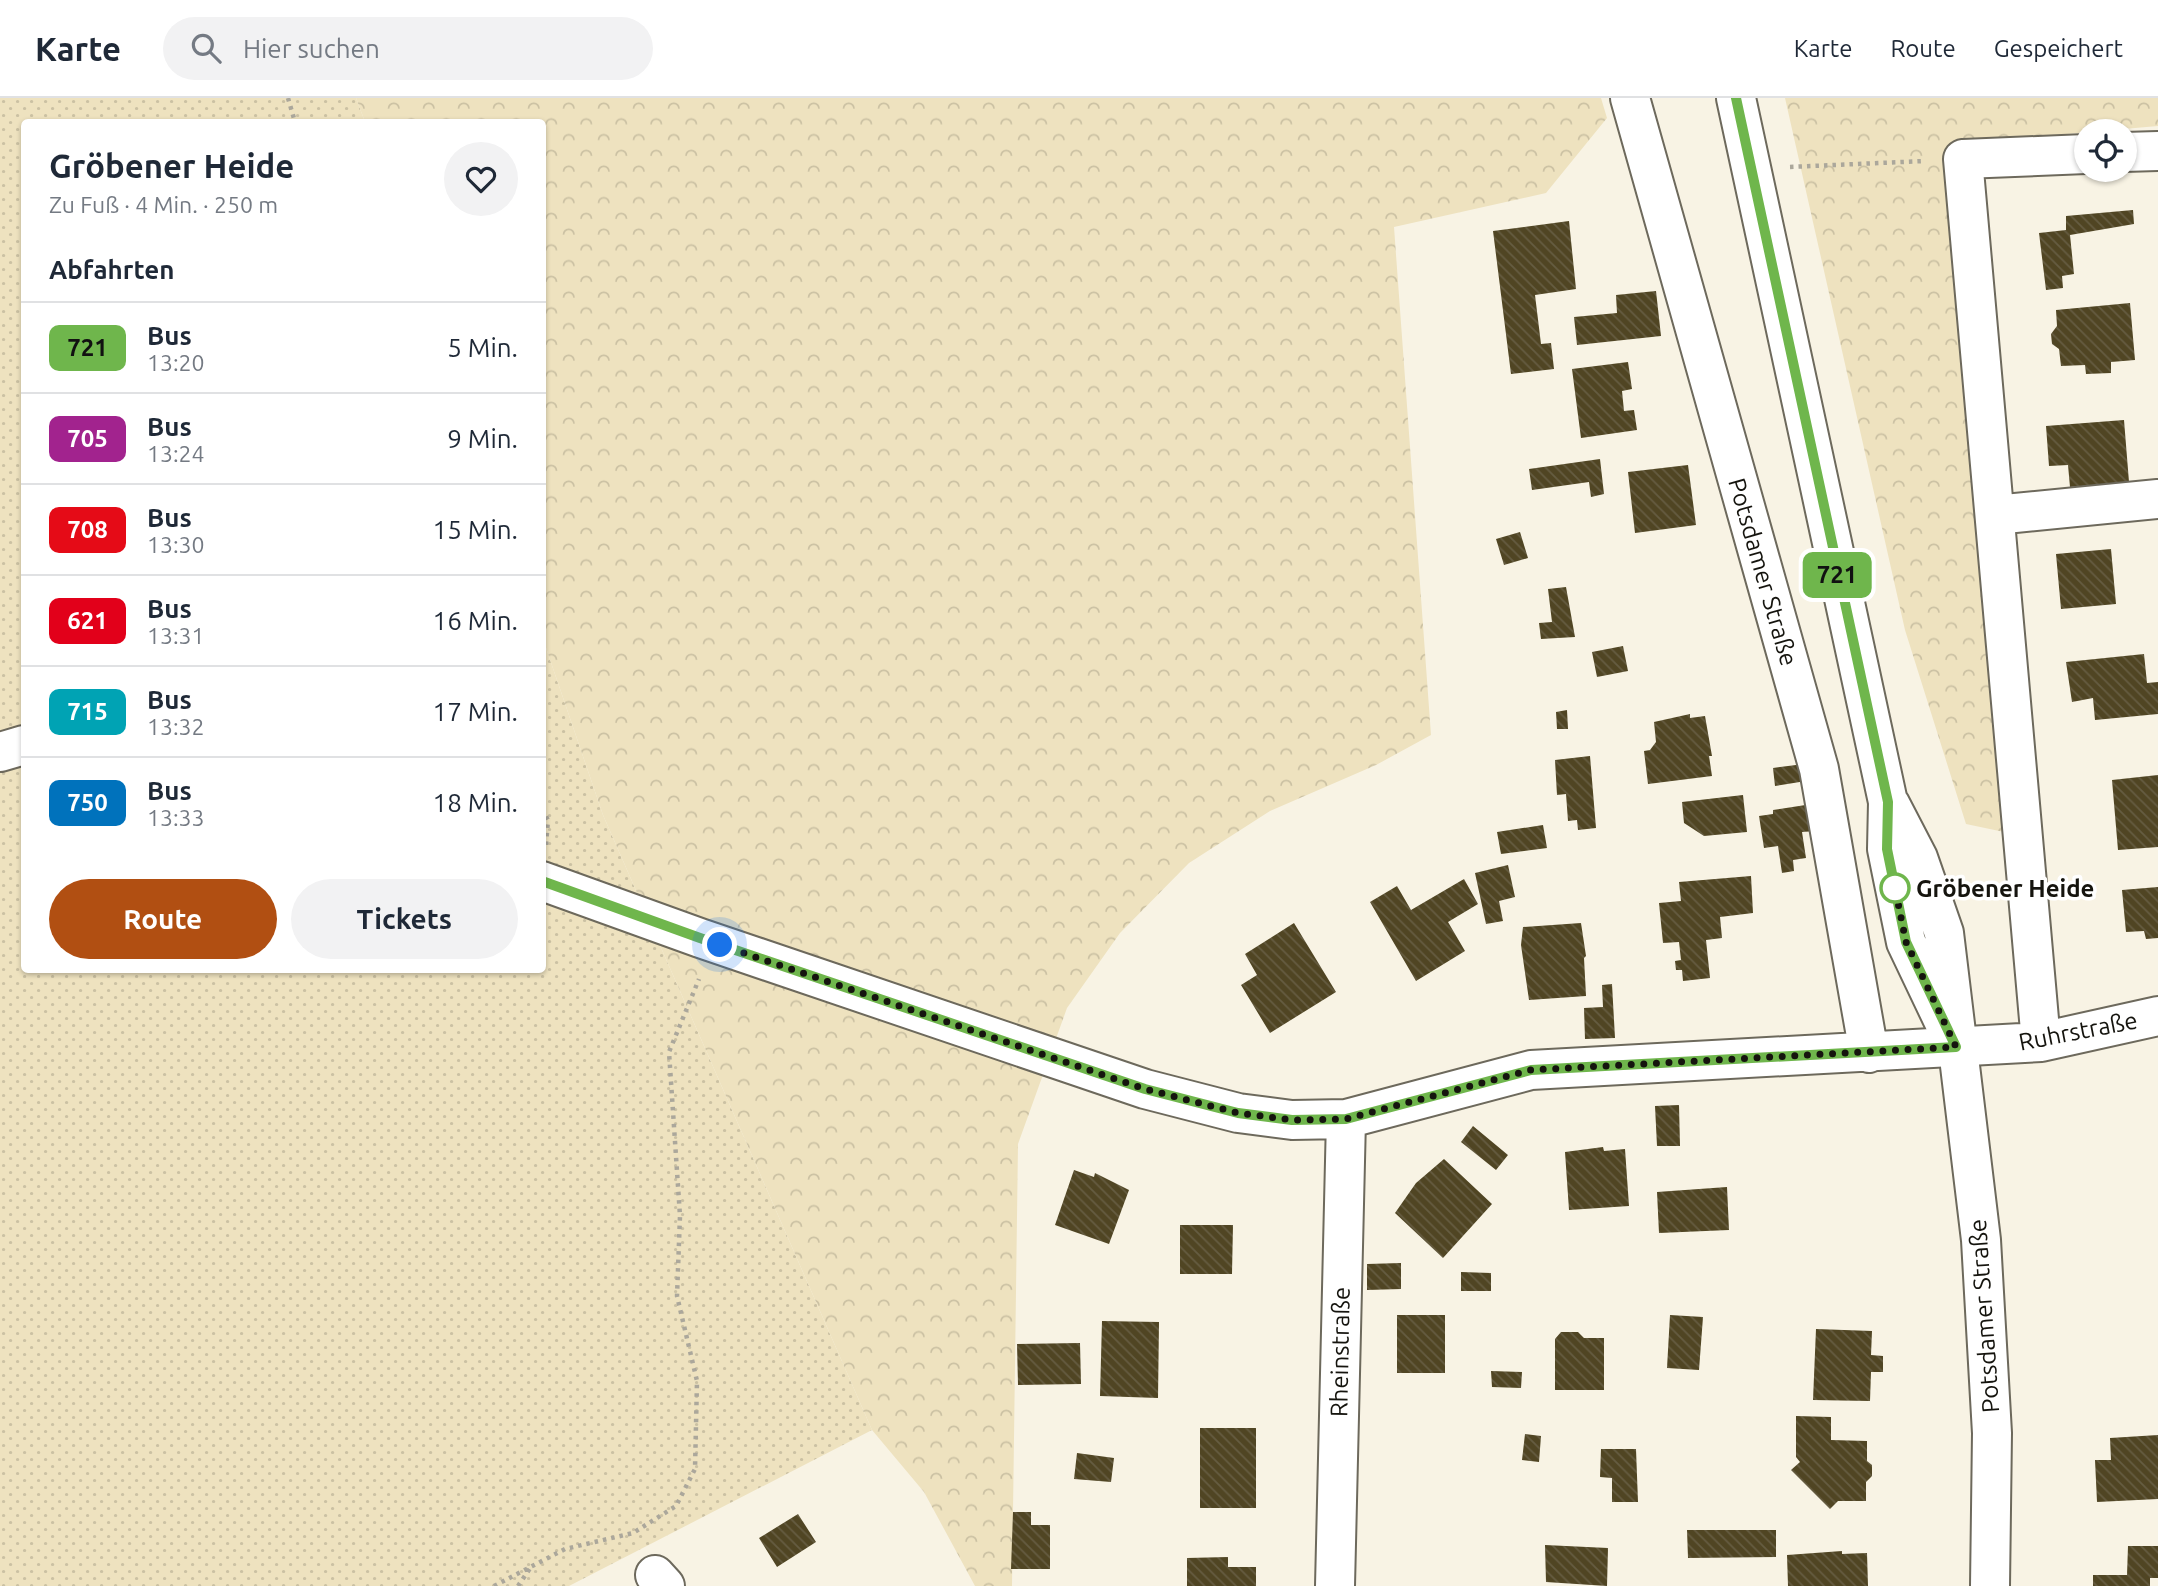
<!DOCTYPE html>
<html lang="de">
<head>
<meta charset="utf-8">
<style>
  :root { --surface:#fff; --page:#f2f2f3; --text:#1f2937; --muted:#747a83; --line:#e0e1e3; --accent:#b14f12 }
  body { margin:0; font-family:Ubuntu,sans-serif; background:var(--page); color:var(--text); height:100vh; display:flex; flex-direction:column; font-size:26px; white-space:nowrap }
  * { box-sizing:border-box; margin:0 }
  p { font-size:23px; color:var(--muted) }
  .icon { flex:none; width:38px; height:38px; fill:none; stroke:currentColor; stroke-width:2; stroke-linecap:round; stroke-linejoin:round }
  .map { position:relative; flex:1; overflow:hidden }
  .drawer { position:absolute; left:21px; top:21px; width:525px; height:854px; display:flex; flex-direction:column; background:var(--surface); border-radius:7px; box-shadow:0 2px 5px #0004 }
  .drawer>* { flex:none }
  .badge { padding:0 14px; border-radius:10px; font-size:24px; line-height:46px }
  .tools { position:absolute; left:2074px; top:21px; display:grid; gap:14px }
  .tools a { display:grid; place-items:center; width:63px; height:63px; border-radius:50%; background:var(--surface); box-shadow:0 2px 5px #0004; font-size:35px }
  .you { position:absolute; width:35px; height:35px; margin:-18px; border:5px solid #fff; border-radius:50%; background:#1a73e8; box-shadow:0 0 0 10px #1a73e833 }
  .map>.badge { position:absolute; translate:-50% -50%; box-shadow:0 0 0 4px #fff }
  h2 { padding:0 28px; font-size:26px; line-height:63px }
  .round { display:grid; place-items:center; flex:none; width:74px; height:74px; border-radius:37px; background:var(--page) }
  .headline { display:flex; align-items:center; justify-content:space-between; height:119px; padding:0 28px }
  h1 { font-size:33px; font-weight:600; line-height:52px }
  .cta { display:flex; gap:14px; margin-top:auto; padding:14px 28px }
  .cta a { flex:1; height:80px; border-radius:42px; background:var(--accent); color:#fff; font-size:28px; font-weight:600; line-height:80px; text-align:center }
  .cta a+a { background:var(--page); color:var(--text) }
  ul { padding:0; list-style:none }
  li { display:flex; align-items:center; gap:21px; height:91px; padding:0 28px; border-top:2px solid var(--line) }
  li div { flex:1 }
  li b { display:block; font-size:26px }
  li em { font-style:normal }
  li .badge { min-width:77px; font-weight:700; text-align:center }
  header { display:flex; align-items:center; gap:42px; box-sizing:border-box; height:98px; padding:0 35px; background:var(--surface); border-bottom:2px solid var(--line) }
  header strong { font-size:33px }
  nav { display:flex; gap:38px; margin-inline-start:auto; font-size:24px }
  .search { width:490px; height:63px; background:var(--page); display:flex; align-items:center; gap:18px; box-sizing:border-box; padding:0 24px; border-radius:38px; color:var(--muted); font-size:26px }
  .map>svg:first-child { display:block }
  .grass { fill:url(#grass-dots) }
  .forest { fill:url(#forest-crowns) }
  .building { fill:url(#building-back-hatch) }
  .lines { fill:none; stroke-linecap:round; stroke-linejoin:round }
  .minor-casing { stroke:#6d695c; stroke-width:42 }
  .major-casing { stroke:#6d695c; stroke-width:42 }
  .path { stroke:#aba79b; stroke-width:4.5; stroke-dasharray:3.5 5; stroke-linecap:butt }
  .minor { stroke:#fff; stroke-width:38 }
  .major { stroke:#fff; stroke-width:38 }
  .line-casing { stroke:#fff; stroke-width:16 }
  .line { stroke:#6fb64c; stroke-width:10 }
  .walk { stroke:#15140e; stroke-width:7; stroke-dasharray:0 12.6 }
  .stop-dot { fill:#fff; stroke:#6fb64c; stroke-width:3.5 }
  .labels { text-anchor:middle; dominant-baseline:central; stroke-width:7; stroke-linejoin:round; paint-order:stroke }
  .street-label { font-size:24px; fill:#15140e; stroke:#fff }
  .stop-label { font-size:24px; font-weight:bold; fill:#15140e; stroke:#fff; text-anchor:start }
</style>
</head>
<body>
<header>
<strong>Karte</strong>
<div class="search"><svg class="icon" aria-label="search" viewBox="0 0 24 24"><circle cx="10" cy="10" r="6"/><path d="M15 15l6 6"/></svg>Hier suchen</div>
<nav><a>Karte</a><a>Route</a><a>Gespeichert</a></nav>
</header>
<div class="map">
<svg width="2158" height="1488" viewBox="0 0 2158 1488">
  <defs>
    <pattern id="grass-dots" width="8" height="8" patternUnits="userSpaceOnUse" patternTransform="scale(1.75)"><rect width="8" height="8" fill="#eee2bf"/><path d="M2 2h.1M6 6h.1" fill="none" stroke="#cbc1a3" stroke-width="1.8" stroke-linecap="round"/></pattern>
    <pattern id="forest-crowns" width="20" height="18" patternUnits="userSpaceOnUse" patternTransform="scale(1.75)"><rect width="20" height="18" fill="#eee2bf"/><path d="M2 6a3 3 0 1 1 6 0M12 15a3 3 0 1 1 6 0" fill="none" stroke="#cbc1a3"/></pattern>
    <pattern id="building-back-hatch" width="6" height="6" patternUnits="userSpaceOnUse" patternTransform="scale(1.75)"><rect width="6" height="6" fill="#504523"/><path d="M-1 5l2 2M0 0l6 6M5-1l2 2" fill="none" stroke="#655c41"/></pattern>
  </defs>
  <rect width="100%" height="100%" fill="#f8f3e4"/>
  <path class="grass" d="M 0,0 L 356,0 L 365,24 L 24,24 L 24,872 L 542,872 L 543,541 L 603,717 L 872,1332 L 569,1488 L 0,1488 Z"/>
  <path class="forest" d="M 356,0 L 1601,0 L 1607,20 L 1546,95 L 1394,129 L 1431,637 L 1376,667 L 1270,713 L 1189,765 L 1120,835 L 1067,910 L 1018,1046 L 1012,1488 L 975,1488 L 924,1394 L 872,1332 L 603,717 L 543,541 L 542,24 L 365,24 Z
    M 1785,0 L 2158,0 L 2158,28 L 1953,46 L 2004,734 L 1966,726 L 1905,532 Z"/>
  <path class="building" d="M 2133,112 L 2134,126 L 2070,137 L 2074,176 L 2062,178 L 2063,190 L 2046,192 L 2039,135 L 2066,132 L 2066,118 Z
    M 1569,123 L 1576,191 L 1535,197 L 1541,246 L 1551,245 L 1554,271 L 1511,276 L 1493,133 Z
    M 1656,193 L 1661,238 L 1577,247 L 1574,219 L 1617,215 L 1616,197 Z
    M 2130,205 L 2135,262 L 2111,264 L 2111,275 L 2086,276 L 2085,267 L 2061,268 L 2059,251 L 2052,246 L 2051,236 L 2057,228 L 2056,212 Z
    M 1628,264 L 1632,291 L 1622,293 L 1624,313 L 1634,312 L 1637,332 L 1581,340 L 1572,271 Z
    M 2124,322 L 2129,384 L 2070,389 L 2068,367 L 2049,368 L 2046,328 Z
    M 1600,361 L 1604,396 L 1591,399 L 1589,384 L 1532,392 L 1529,371 Z
    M 1688,367 L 1696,427 L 1635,435 L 1628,374 Z
    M 1520,434 L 1528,460 L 1504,467 L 1496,441 Z
    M 2111,451 L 2116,506 L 2061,511 L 2056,456 Z
    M 1566,489 L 1575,539 L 1541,541 L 1539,525 L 1552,524 L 1548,491 Z
    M 1623,548 L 1628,573 L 1597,579 L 1592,554 Z
    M 2144,556 L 2147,585 L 2158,584 L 2158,616 L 2095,622 L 2093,600 L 2072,604 L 2066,564 Z
    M 1567,612 L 1568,631 L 1557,631 L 1556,614 Z
    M 1690,616 L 1690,620 L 1705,618 L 1712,658 L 1709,658 L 1712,678 L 1648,686 L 1644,653 L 1650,652 L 1656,644 L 1654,624 Z
    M 1590,658 L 1596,730 L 1578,732 L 1577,722 L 1568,723 L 1566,696 L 1557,697 L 1555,662 Z
    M 1804,666 L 1806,683 L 1775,688 L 1773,670 Z
    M 2158,677 L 2158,749 L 2118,752 L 2112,682 Z
    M 1743,697 L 1747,734 L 1704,738 L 1684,725 L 1682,704 Z
    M 1812,706 L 1816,733 L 1802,734 L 1806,760 L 1793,762 L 1794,773 L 1782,775 L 1778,748 L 1764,750 L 1759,718 L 1773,716 L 1773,712 Z
    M 1543,727 L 1547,750 L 1501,756 L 1497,734 Z
    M 1508,767 L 1515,799 L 1499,803 L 1503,823 L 1486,826 L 1475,775 Z
    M 1751,778 L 1753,815 L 1720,819 L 1722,840 L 1706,842 L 1710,880 L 1683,883 L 1682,872 L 1676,872 L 1675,863 L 1681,862 L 1679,844 L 1663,845 L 1659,805 L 1681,803 L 1679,784 Z
    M 1464,781 L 1478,806 L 1448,824 L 1465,853 L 1416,883 L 1370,804 L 1397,788 L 1411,812 Z
    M 2158,789 L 2158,840 L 2146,841 L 2144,833 L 2126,834 L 2122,792 Z
    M 1294,825 L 1336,894 L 1270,935 L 1241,887 L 1257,877 L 1245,856 Z
    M 1581,825 L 1586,858 L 1584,860 L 1586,898 L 1529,902 L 1521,847 L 1523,829 Z
    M 1612,886 L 1615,940 L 1585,941 L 1584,910 L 1603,909 L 1602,887 Z
    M 1679,1007 L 1680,1048 L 1657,1048 L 1655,1008 Z
    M 1473,1028 L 1508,1057 L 1496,1072 L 1461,1044 Z
    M 1603,1049 L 1604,1053 L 1625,1051 L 1629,1108 L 1569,1112 L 1565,1054 Z
    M 1444,1061 L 1492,1106 L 1443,1160 L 1395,1115 L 1416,1085 Z
    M 1074,1072 L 1094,1079 L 1095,1075 L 1129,1092 L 1109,1146 L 1055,1127 Z
    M 1727,1089 L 1729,1132 L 1659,1135 L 1657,1094 Z
    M 1180,1127 L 1233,1127 L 1232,1176 L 1180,1176 Z
    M 1401,1165 L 1401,1191 L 1367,1192 L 1367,1166 Z
    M 1461,1174 L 1491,1175 L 1491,1193 L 1461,1193 Z
    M 1397,1217 L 1445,1217 L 1445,1275 L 1397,1275 Z
    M 1670,1217 L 1703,1219 L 1699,1272 L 1667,1270 Z
    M 1102,1223 L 1159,1224 L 1158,1300 L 1100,1298 Z
    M 1816,1231 L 1872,1233 L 1871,1257 L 1883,1258 L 1883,1274 L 1871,1274 L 1870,1303 L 1813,1302 Z
    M 1561,1234 L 1578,1234 L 1584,1240 L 1604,1240 L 1604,1292 L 1555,1292 L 1555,1241 Z
    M 1080,1245 L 1081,1286 L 1018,1287 L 1017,1246 Z
    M 1491,1273 L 1522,1274 L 1521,1290 L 1492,1289 Z
    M 1796,1318 L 1831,1319 L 1831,1342 L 1867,1343 L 1867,1363 L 1872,1367 L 1872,1378 L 1866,1384 L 1866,1403 L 1838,1403 L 1830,1411 L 1791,1372 L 1800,1364 L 1796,1359 Z
    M 1200,1330 L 1256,1330 L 1256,1410 L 1200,1410 Z
    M 1525,1336 L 1541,1338 L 1539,1364 L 1522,1362 Z
    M 2158,1337 L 2158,1401 L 2097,1404 L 2095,1362 L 2111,1362 L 2110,1340 Z
    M 1601,1351 L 1636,1351 L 1638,1404 L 1612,1404 L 1612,1380 L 1600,1379 Z
    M 1077,1355 L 1114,1360 L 1111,1384 L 1074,1381 Z
    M 1013,1414 L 1031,1414 L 1031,1427 L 1050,1427 L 1050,1471 L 1011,1471 Z
    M 798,1416 L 816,1444 L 777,1469 L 759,1440 Z
    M 1687,1432 L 1776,1432 L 1776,1459 L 1688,1460 Z
    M 1545,1447 L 1608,1450 L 1607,1488 L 1546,1484 Z
    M 2128,1448 L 2158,1448 L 2158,1480 L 2150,1480 L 2150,1488 L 2093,1488 L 2093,1477 L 2127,1477 Z
    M 1842,1453 L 1842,1456 L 1867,1455 L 1868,1488 L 1788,1488 L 1787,1457 Z
    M 1228,1459 L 1228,1469 L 1256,1469 L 1256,1488 L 1187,1488 L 1187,1460 Z"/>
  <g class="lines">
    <g class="minor-casing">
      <path id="minor" d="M 1630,0 L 1819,671 L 1869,955
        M 2124,54 L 2158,53
        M 1995,417 L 2158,401
        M 0,654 L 24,647
        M 542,783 L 700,840 L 1145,991 L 1238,1015 L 1292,1022 L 1346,1021 L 1531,972 L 2041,944 L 2158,918
        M 2041,944 L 1963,61 L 2086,56
        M 655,1477 L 665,1488
        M 1335,1488 L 1346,1021"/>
    </g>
    <g class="major-casing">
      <path id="major" d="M 1736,0 L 1888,704 L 1887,751 L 1906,844 L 1956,949
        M 1890,706 L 1918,760 L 1944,835 L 1981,1142 L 1992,1335 L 1990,1488"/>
    </g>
    <path class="path" d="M 288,0 L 295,24
      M 1790,69 L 1924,63
      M 542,711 L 548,722 L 546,747
      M 494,1488 L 565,1451 L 633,1435 L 676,1408 L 695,1371 L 697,1283 L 677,1198 L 680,1118 L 669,954 L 699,881
      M 518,1488 L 531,1469"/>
    <use href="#minor" class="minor"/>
    <use href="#major" class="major"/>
  </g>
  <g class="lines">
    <g class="line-casing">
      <path id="line" d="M 542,783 L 700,840 L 1145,991 L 1238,1015 L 1292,1022 L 1346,1021 L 1531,972 L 1956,949 L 1906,844 L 1887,751 L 1888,704 L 1736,0"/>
    </g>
    <use href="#line" class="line"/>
    <path class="walk" d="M 720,847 L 1145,991 L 1238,1015 L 1292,1022 L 1346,1021 L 1531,972 L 1956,949 L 1906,844 L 1895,790"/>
  </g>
  <circle class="stop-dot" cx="1895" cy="790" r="14"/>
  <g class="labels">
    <g class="street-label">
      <text transform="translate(1763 474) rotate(74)">Potsdamer Straße</text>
      <text transform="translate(2078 933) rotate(-11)">Ruhrstraße</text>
      <text transform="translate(1984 1218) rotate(-94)">Potsdamer Straße</text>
      <text transform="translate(1340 1254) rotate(-89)">Rheinstraße</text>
    </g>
    <g class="stop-label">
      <text x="1916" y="790">Gröbener Heide</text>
    </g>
  </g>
</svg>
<div class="tools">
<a><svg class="icon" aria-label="locate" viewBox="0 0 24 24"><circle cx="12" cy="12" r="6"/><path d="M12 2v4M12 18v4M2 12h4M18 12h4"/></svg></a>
</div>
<div class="you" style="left:720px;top:847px"></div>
<b class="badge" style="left:1837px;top:477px;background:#6fb64c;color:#111">721</b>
<section class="drawer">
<div class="headline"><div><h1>Gröbener Heide</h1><p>Zu Fuß · 4 Min. · 250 m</p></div><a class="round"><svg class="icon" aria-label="heart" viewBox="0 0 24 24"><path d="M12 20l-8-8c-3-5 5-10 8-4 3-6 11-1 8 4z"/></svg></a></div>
<h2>Abfahrten</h2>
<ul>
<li><span class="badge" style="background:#6fb64c;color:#111">721</span><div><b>Bus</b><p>13:20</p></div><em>5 Min.</em></li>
<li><span class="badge" style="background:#a2238e;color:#fff">705</span><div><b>Bus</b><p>13:24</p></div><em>9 Min.</em></li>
<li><span class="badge" style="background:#e50b17;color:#fff">708</span><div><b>Bus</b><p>13:30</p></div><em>15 Min.</em></li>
<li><span class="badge" style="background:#e2001a;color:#fff">621</span><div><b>Bus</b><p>13:31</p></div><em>16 Min.</em></li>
<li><span class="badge" style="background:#00a3b4;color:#fff">715</span><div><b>Bus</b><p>13:32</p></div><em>17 Min.</em></li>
<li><span class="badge" style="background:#0072bc;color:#fff">750</span><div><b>Bus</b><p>13:33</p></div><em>18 Min.</em></li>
</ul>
<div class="cta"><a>Route</a><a>Tickets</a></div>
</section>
</div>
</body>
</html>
